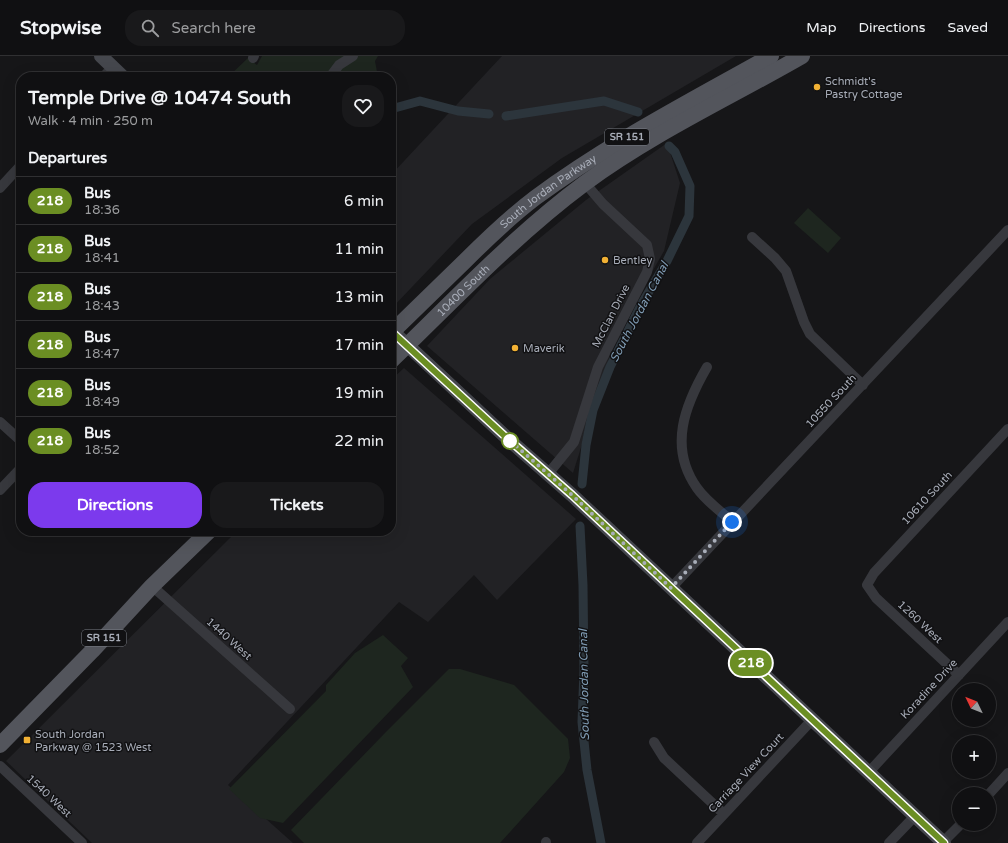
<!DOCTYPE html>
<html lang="en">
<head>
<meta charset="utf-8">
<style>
  :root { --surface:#101012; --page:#19191b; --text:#f1f3f6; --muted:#9c9d9f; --line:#303032; --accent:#7c3aed }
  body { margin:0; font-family:"Varela Round",sans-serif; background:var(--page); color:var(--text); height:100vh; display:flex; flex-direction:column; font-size:15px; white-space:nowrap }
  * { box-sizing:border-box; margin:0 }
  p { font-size:13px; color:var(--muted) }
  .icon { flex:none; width:22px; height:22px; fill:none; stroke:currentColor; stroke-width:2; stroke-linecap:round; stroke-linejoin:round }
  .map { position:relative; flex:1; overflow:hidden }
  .sheet { position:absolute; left:16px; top:16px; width:380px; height:464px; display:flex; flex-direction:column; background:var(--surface); border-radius:16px; box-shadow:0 4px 16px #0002,0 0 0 1px var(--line) }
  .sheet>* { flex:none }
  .badge { padding:0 8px; border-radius:13px; font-size:14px; line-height:26px }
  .needle { width:26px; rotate:313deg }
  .buttons { position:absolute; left:952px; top:627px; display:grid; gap:8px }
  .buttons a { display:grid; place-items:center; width:44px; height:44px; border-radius:50%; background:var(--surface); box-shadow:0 4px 16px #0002,0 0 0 1px var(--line); font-size:20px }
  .you { position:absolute; width:20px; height:20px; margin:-10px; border:3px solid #fff; border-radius:50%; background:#1a73e8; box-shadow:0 0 0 6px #1a73e833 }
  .map>.badge { position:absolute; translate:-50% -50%; box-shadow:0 0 0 2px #fff }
  h2 { padding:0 12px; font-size:15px; line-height:36px }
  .round { display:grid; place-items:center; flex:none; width:42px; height:42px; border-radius:16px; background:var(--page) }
  .overview { display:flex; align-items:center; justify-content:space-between; height:68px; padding:0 12px }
  h1 { font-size:19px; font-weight:700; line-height:30px }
  .primary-button { display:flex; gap:8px; margin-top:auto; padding:8px 12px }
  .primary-button a { flex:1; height:46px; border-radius:16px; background:var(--accent); color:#fff; font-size:16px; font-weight:700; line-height:46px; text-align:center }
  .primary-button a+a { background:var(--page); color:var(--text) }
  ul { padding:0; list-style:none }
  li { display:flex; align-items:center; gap:12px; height:48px; padding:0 12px; border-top:1px solid var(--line) }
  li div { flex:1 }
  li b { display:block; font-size:15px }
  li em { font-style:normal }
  li .badge { min-width:44px; font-weight:700; text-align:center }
  header { display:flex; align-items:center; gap:24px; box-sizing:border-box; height:56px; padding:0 20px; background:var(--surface); border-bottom:1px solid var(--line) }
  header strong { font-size:19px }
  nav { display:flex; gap:22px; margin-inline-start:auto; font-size:14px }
  .search { width:280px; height:36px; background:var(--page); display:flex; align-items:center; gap:10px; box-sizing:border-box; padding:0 14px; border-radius:16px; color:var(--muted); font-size:15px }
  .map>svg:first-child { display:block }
  .built { fill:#222225 }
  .green { fill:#1e261f }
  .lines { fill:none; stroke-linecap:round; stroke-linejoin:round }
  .canal { stroke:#2c353c; stroke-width:9 }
  .street { stroke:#37383d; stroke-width:10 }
  .secondary { stroke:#45474d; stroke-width:14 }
  .primary { stroke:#53555c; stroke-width:16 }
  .line-casing { stroke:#fff; stroke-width:9 }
  .line { stroke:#6b8e23; stroke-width:6 }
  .walk { stroke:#a8adb8; stroke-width:4; stroke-dasharray:0 7.2 }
  .poi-dot { fill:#f2b134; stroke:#111113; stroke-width:1.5 }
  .stop-dot { fill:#fff; stroke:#6b8e23; stroke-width:2 }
  .labels { text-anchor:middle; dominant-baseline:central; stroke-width:3; stroke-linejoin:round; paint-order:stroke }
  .shield { fill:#111113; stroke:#7b7e86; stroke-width:1 }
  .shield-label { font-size:10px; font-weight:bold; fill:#a8adb8 }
  .poi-label { font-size:11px; fill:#a8adb8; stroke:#111113; text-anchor:start }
  .street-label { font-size:11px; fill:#a8adb8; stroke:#111113 }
  .water-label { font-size:12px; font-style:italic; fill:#7f9bb3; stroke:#111113 }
</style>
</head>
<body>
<header>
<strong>Stopwise</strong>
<div class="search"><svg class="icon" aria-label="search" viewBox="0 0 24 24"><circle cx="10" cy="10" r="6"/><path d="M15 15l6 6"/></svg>Search here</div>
<nav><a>Map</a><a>Directions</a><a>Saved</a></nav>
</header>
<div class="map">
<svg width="1008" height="787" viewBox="0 0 1008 787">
  <rect width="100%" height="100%" fill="#161618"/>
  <path class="built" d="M 502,0 L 736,0 L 562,102 L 472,168 L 391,253 L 391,119 Z
    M 667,87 L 680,127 L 664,195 L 617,277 L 573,417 L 427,290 L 490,223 L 586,144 Z
    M 404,312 L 576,463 L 497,544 L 474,519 L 428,566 L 399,546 L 228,729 L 293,787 L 92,787 L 6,705 L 237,475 L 391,475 L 391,324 Z"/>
  <path class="green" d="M 262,0 L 378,0 L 375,5 L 378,21 L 228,21 L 248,2 L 257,9 Z
    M 808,152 L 841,182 L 828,197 L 794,167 Z
    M 383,579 L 408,602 L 401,610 L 413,631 L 283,767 L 260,762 L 229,733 L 326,635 L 326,629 L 355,597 Z
    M 449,613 L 460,613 L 514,629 L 568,683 L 570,702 L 564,716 L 500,787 L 304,787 L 291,774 L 385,677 Z"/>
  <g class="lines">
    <path class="canal" d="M 391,53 L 420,45 L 458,55 L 489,58
      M 506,60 L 604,45 L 638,56
      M 582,428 L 586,389 L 593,354 L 610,311 L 641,249 L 667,205 L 689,160 L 690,130 L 675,96 L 669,90
      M 580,470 L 583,529 L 584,615 L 582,666 L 587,714 L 601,787"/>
    <path class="street" d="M 253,2 L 254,0
      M 103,21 L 113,11
      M 330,21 L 339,9 L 353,0
      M 0,132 L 21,109
      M 752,181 L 775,202 L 786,215 L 804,266 L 810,278 L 863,329
      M 707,311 C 685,349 668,391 697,432 C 706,445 720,455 733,466
      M 0,366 L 21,385
      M 548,418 L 574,386 L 598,311 L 647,216 L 650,203 L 647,189 L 603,148 L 585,127
      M 0,434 L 21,412
      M 152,530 L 290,653
      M 671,532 L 1008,174
      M 959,619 L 876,542 L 867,529 L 874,517 L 1008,373
      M 654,686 L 664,702 L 724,758
      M 0,710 L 82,787
      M 868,717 L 1008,566
      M 989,738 L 1008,717
      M 546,786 L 546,787
      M 943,786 L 961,768
      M 697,787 L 812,664
      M 889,787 L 915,760"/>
    <path class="secondary" d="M 101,0 L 123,21
      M 391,274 L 508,383 L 572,439 L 944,787"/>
    <g class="primary">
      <path id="s1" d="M 391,277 C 416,253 440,229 465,205 C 487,183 510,161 535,142 C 609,87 691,45 771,0"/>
      <path id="s2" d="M 391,305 C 454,244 515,179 585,127 C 653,77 729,42 802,0"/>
      <path d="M 0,689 L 92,595 L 152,530 L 209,475"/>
    </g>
  </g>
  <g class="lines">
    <g class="line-casing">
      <path id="line" d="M 391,277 L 392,276 L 508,383 L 572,439 L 944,787"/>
    </g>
    <use href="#line" class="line"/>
    <path class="walk" d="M 510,385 L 508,383 L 572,439 L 671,532 L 732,466"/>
  </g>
  <g class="poi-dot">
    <circle cx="817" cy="31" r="4"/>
    <circle cx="605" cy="204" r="4"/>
    <circle cx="515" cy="292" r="4"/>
    <rect x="23" y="680" width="8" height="8" rx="2"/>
  </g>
  <circle class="stop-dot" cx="510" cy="385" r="8"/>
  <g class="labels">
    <g class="shield">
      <rect x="605" y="73" width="44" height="16" rx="3"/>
      <rect x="82" y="574" width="44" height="16" rx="3"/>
    </g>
    <g class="shield-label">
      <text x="627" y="81">SR 151</text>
      <text x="104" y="582">SR 151</text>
    </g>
    <g class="poi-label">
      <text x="825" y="25">Schmidt's<tspan x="825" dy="13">Pastry Cottage</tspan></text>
      <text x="613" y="204">Bentley</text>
      <text x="523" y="292">Maverik</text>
      <text x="35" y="678">South Jordan<tspan x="35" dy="13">Parkway @ 1523 West</tspan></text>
    </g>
    <g class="street-label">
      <text stroke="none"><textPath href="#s1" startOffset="212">South Jordan Parkway</textPath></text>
      <text stroke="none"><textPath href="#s2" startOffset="101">10400 South</textPath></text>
      <text transform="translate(611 260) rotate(-63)">McClan Drive</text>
      <text transform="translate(831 345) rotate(-47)">10550 South</text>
      <text transform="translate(927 442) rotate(-47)">10610 South</text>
      <text transform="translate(920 566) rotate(43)">1260 West</text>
      <text transform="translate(229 583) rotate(42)">1440 West</text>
      <text transform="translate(929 633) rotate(-47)">Koradine Drive</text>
      <text transform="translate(746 717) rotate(-47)">Carriage View Court</text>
      <text transform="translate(49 740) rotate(43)">1540 West</text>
    </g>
    <g class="water-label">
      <text transform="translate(639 256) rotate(-62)">South Jordan Canal</text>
      <text transform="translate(584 629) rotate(-91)">South Jordan Canal</text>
    </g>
  </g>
</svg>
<div class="buttons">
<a><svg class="needle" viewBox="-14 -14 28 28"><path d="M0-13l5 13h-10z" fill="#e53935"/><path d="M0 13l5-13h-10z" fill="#9c9d9f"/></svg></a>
<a>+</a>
<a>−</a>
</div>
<div class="you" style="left:732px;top:466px"></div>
<b class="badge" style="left:751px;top:607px;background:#6b8e23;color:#fff">218</b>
<section class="sheet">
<div class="overview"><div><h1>Temple Drive @ 10474 South</h1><p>Walk · 4 min · 250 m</p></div><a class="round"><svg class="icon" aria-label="heart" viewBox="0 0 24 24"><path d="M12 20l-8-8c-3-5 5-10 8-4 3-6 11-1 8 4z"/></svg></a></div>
<h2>Departures</h2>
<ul>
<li><span class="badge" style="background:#6b8e23;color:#fff">218</span><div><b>Bus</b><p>18:36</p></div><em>6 min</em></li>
<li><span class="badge" style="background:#6b8e23;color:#fff">218</span><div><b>Bus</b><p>18:41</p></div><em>11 min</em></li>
<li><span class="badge" style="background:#6b8e23;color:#fff">218</span><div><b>Bus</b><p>18:43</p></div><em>13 min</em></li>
<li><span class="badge" style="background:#6b8e23;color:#fff">218</span><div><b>Bus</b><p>18:47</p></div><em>17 min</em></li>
<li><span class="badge" style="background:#6b8e23;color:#fff">218</span><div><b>Bus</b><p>18:49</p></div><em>19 min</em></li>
<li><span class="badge" style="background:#6b8e23;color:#fff">218</span><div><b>Bus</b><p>18:52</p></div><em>22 min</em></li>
</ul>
<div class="primary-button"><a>Directions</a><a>Tickets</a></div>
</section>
</div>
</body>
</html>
